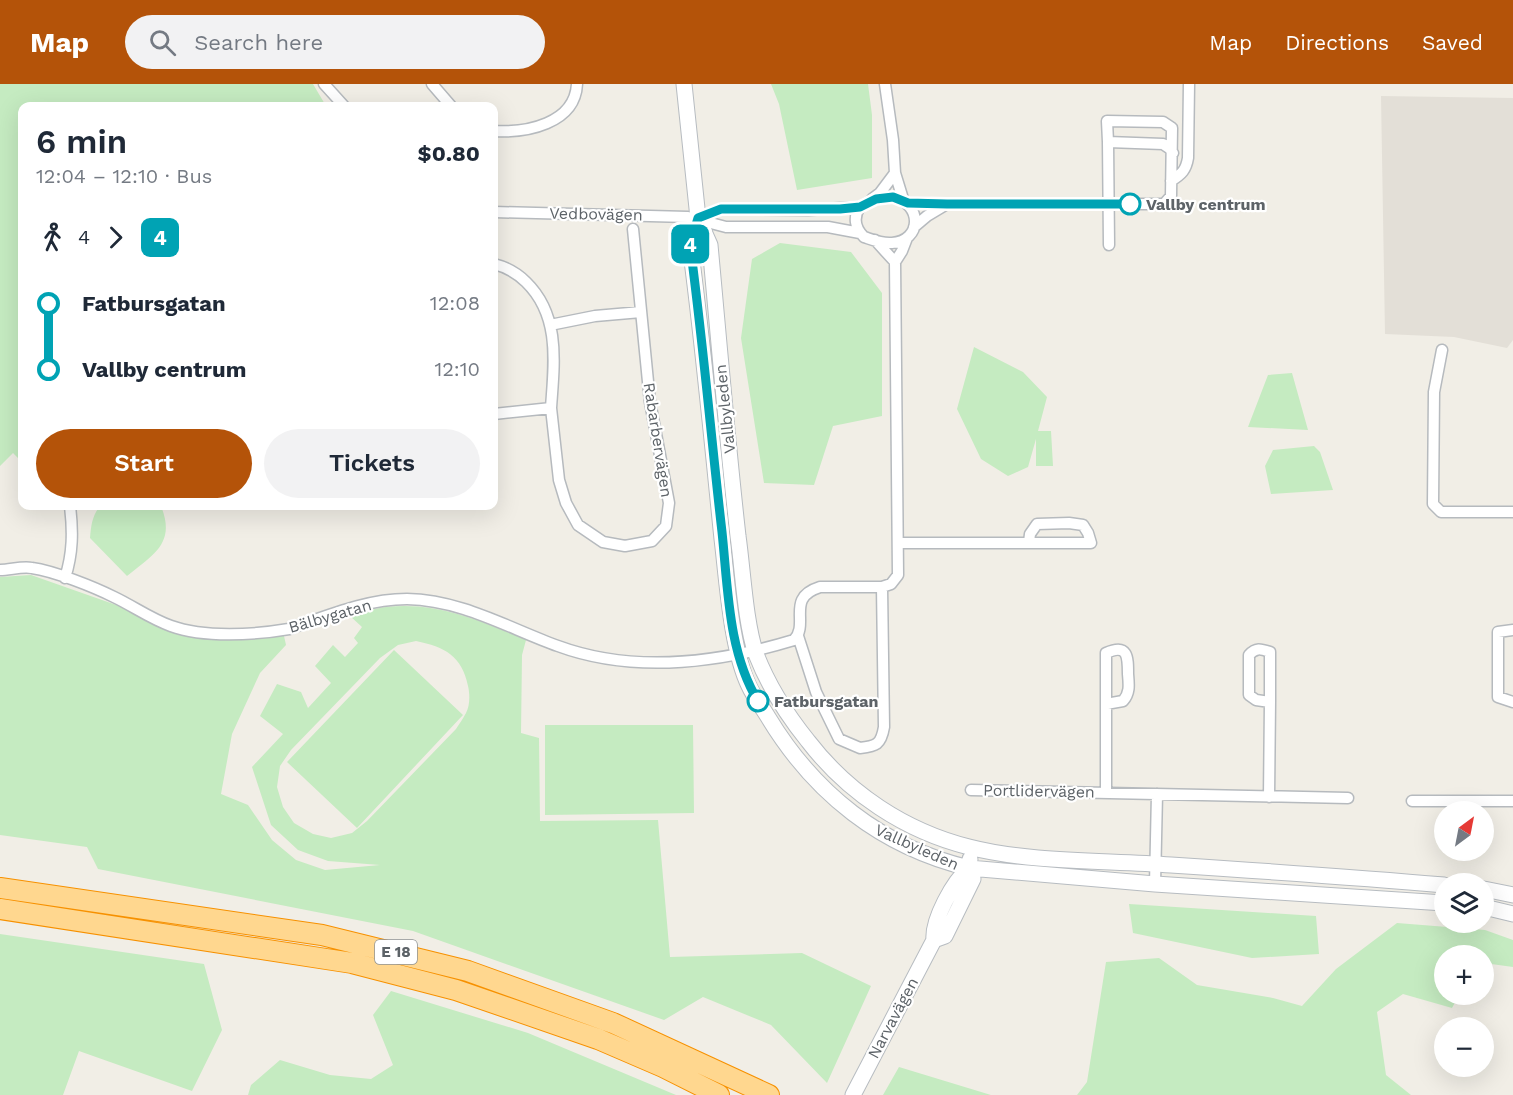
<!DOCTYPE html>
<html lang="en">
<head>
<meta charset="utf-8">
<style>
  :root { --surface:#fff; --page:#f2f2f3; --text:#1f2937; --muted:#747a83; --accent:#b45309 }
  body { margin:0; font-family:"Work Sans",sans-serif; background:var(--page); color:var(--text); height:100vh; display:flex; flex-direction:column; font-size:22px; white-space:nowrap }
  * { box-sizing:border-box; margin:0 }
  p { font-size:20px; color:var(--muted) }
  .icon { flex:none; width:33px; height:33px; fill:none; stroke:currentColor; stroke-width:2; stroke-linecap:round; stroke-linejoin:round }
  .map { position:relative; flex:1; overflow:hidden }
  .drawer { position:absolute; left:18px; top:18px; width:480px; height:408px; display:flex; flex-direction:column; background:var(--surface); border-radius:12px; box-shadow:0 6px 24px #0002 }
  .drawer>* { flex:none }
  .badge { padding:0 12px; border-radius:9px; font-size:21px; line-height:39px }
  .needle { width:39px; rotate:32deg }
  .tools { position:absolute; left:1434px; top:717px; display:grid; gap:12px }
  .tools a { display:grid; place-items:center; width:60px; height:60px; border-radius:50%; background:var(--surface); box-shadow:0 6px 24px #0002; font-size:30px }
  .map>.badge { position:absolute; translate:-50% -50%; box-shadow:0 0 0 3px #fff }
  .legs { display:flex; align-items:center; gap:9px; height:66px; padding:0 18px; font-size:20px }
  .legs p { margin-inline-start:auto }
  .head { display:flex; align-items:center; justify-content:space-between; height:102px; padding:0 18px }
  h1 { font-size:33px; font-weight:600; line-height:45px }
  .button { display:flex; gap:12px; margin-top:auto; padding:12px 18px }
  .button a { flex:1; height:69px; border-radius:36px; background:var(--accent); color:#fff; font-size:24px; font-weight:600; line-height:69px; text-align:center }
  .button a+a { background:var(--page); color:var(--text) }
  ul { padding:0 18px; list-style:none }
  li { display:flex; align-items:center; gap:21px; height:66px; font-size:22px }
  li i { display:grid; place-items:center; width:9px; height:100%; margin:0 8px; background:currentColor }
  li i::after { content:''; width:15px; height:15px; margin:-8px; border:4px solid; border-radius:50%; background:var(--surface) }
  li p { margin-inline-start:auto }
  li:first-child i { background:linear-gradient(#0000 50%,currentColor 0) }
  li:last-child i { background:linear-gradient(currentColor 50%,#0000 0) }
  header { display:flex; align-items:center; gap:36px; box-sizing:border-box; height:84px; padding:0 30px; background:var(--accent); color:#fff }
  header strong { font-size:28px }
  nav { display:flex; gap:33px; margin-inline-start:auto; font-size:21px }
  .search { width:420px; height:54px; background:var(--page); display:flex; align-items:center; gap:15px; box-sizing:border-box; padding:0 21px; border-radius:33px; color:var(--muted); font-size:22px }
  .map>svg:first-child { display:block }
  .education { fill:#e3dfd7 }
  .green { fill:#c5ebc1; fill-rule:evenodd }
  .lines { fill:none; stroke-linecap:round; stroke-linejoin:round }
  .minor-casing { stroke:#b6babe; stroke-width:13 }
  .secondary-casing { stroke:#b7bcc1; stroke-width:17 }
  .motorway-casing { stroke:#f79100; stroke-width:22 }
  .minor { stroke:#fff; stroke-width:10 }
  .secondary { stroke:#fff; stroke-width:15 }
  .motorway { stroke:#ffd78f; stroke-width:20 }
  .line-1-casing { stroke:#fff; stroke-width:14 }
  .line-1 { stroke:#00a3b4; stroke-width:9 }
  .stop-1-dot { fill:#fff; stroke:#00a3b4; stroke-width:3 }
  .labels { text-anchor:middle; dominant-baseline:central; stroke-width:4.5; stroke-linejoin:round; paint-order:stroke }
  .shield { fill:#fff; stroke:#8e9295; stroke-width:1.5 }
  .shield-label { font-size:15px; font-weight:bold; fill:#5d6368 }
  .stop-label { font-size:16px; font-weight:bold; fill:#5d6368; stroke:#fff; text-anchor:start }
  .street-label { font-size:16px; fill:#5d6368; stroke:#fff }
</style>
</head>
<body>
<header>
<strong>Map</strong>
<div class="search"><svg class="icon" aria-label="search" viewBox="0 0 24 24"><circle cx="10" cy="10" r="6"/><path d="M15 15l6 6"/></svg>Search here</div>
<nav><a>Map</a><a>Directions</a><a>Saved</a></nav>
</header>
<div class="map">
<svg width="1513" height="1011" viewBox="0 0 1513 1011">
  <rect width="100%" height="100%" fill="#f1eee6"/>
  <path class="education" d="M 1381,12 L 1513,14 L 1513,256 L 1507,264 L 1454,253 L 1385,250 Z"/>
  <path class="green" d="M 0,0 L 313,0 L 326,22 L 22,22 L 22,378 L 13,369 L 0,382 Z
    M 771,0 L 868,0 L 872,31 L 872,94 L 797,106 L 779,20 Z
    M 780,159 L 851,168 L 882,209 L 882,332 L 833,342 L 814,401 L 764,399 L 741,254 L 752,175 Z
    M 974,263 L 1023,288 L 1047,313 L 1038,347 L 1051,347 L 1053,382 L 1036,382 L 1036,355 L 1028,383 L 1008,392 L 981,375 L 957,325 Z
    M 1292,289 L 1308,346 L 1248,343 L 1268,291 Z
    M 1314,362 L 1320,368 L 1333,406 L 1271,410 L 1265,382 L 1273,366 Z
    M 100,422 L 161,422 C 176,459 154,470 127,492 L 90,454 C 91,442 92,432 100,422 Z
    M 31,491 L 210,554 L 284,552 L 286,561 L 260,589 L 232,650 L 221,710 L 248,721 L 272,756 L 296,776 L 325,786 L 380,781 L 328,777 L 298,766 L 271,741 L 252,683 L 283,650 L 260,632 L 277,600 L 301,608 L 308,624 L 331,599 L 315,582 L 333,561 L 345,573 L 358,559 L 354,554 L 362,543 L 350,532 C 362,529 375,524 386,523 C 436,517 482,537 526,556 L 522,571 L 521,649 L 539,654 L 540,737 L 658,736 L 670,873 L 802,869 L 871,902 L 827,999 L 771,941 L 703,913 L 664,936 L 413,847 L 98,785 L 87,763 L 0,751 L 0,493 ZM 416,557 C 445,563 462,572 468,602 C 470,610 470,622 466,629 C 463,635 459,640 456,645 L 367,737 L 352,749 L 331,754 L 313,750 L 294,739 L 283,723 L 277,703 L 280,682 L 291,666 L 380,574 L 398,561 Z
    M 394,566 L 463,631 L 357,744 L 287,678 Z
    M 545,641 L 693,641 L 694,729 L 545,731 Z
    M 1129,820 L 1316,832 L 1319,870 L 1252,874 L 1133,849 Z
    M 1397,839 L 1485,846 L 1513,856 L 1513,883 L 1484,879 L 1484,872 L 1444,872 L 1444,910 L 1459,911 L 1452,924 L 1403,910 L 1377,928 L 1386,991 L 1411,1011 L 1077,1011 L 1087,998 L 1106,878 L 1159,874 L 1197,901 L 1273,914 L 1302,922 L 1336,885 Z
    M 0,850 L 204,880 L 222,946 L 192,1007 L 79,967 L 63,1011 L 0,1011 Z
    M 391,907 L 528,949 L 676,1011 L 248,1011 L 251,1001 L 280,976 L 330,991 L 371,995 L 393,981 L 373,931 Z
    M 899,983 L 991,1011 L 883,1011 Z"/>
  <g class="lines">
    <g class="minor-casing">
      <path id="minor" d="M 324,0 L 344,22
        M 432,0 L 451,22
        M 885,0 L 893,56 L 895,89 L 903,115
        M 494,47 C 526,49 575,40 577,0
        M 1171,97 C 1182,90 1186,86 1188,74 L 1189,0
        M 893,113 C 923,120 922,157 892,159 C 882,160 873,156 864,153 C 855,144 853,133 860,123 L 875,115 Z
        M 872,115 L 880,109 L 895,89
        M 908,119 L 956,120 L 1164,120 L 1171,112 L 1172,44 L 1163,38 L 1107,37 L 1108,58
        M 494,128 L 688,133 L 726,143 L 828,143 L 860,149
        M 698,134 L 721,125 L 808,126 L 860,123
        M 914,143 L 927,132 L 947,120
        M 875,156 L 895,178
        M 1109,161 L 1108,58 L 1163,60 L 1169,64 L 1173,69
        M 494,180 C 506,183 517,189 526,198 C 561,232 554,280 551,324 L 494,330
        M 550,241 L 595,232 L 641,228
        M 1442,266 L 1434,308 L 1433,420 L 1441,428 L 1513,428
        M 551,324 L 559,396 L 566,419 L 578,441 L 603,458 L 625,462 L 652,457 L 666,442 L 669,419 L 650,318 L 633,145
        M 898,459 L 1091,459 L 1088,449 L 1083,441 L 1069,439 L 1037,440 L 1030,450 L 1029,458 L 1026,459
        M 0,486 C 10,486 22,482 32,484 C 54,487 94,503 114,513 C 133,522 151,535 171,542 C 204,554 254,551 289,545 C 327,532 366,515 407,515 C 462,516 508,544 558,562 C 634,590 718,579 794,556 C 810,539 785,514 820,503 L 882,503 L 891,500 L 898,491 L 895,178 L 902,167 L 907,154
        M 65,494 C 73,469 73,447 70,422
        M 1513,546 L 1498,548 L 1498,613 L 1513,618
        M 798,552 L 816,608 L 839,655 L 860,664 C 876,662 881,661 884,643 L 882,503
        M 971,706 L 1348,714
        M 1106,708 L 1106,569 C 1128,559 1128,573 1128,590 C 1129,601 1130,609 1123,617 L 1106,620
        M 1269,713 L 1270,618 L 1256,616 L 1249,611 L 1249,571 C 1256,563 1261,565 1270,568 L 1270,618
        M 1412,717 L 1513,717
        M 1155,800 L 1157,710"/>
    </g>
    <g class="secondary-casing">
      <path id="secondary" d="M 684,0 L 698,134 L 710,161 C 719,258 727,355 738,452 C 743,487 745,537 756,570 C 768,601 787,631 808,657 C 848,709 905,747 969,763 C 1031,779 1106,776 1171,781 C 1262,787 1353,793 1444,801
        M 698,134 L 690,161 C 703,259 712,357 722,455 C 727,496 731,565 749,602 C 754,613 762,623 768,633 C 814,709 881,763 969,784 L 1155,800 L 1444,819
        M 1484,805 L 1513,811
        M 1484,823 L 1513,830
        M 934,856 L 945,852 L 973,795 L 969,784 L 970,775
        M 853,1011 L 934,856 C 932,836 953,798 969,784"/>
    </g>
    <g class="motorway-casing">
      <path id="motorway" d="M 0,804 L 322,851 L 468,887 L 613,939 L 769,1011
        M 0,825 L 352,879 L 456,906 L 598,955 L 663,983 L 719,1011"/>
    </g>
    <use href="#minor" class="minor"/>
    <use href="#secondary" class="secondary"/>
    <use href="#motorway" class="motorway"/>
  </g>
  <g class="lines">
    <g class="line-1-casing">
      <path id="line-1" d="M 758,617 C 728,568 728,504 722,448 C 711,353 703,257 690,161 L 698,134 L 721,125 L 840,125 L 860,123 L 876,115 L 893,113 L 908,119 L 947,120 L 1130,120"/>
    </g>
    <use href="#line-1" class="line-1"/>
  </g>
  <g class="stop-1-dot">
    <circle cx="1130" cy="120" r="10"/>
    <circle cx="758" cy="617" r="10"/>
  </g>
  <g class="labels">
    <rect class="shield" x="375" y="856" width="42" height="24" rx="4.5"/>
    <g class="shield-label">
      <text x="396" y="868">E 18</text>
    </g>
    <g class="stop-label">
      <text x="1146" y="120">Vallby centrum</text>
      <text x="774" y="617">Fatbursgatan</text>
    </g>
    <g class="street-label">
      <text transform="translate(596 130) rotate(1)">Vedbovägen</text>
      <text transform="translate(725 325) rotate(-96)">Vallbyleden</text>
      <text transform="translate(658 356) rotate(81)">Rabarbervägen</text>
      <text transform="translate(330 532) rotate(-16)">Bälbygatan</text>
      <text transform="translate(1039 707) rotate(1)">Portlidervägen</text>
      <text transform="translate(917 763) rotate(24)">Vallbyleden</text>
      <text transform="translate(893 934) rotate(-62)">Narvavägen</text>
    </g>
  </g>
</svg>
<div class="tools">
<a><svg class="needle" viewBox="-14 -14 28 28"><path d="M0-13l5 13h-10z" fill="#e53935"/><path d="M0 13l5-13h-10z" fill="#747a83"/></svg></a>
<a><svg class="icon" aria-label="layers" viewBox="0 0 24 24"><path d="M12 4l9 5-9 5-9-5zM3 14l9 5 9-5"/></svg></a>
<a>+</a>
<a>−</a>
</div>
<b class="badge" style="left:690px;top:160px;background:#00a3b4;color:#fff">4</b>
<section class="drawer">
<div class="head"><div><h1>6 min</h1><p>12:04 – 12:10 · Bus</p></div><b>$0.80</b></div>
<div class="legs"><svg class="icon" aria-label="walk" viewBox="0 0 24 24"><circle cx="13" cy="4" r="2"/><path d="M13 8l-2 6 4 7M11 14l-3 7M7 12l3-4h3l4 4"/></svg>4<svg class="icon" aria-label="forward" viewBox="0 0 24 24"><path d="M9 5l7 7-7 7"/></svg><b class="badge" style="background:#00a3b4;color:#fff">4</b></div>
<ul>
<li><i style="color:#00a3b4"></i><b>Fatbursgatan</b><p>12:08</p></li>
<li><i style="color:#00a3b4"></i><b>Vallby centrum</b><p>12:10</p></li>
</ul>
<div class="button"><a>Start</a><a>Tickets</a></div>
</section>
</div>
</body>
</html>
